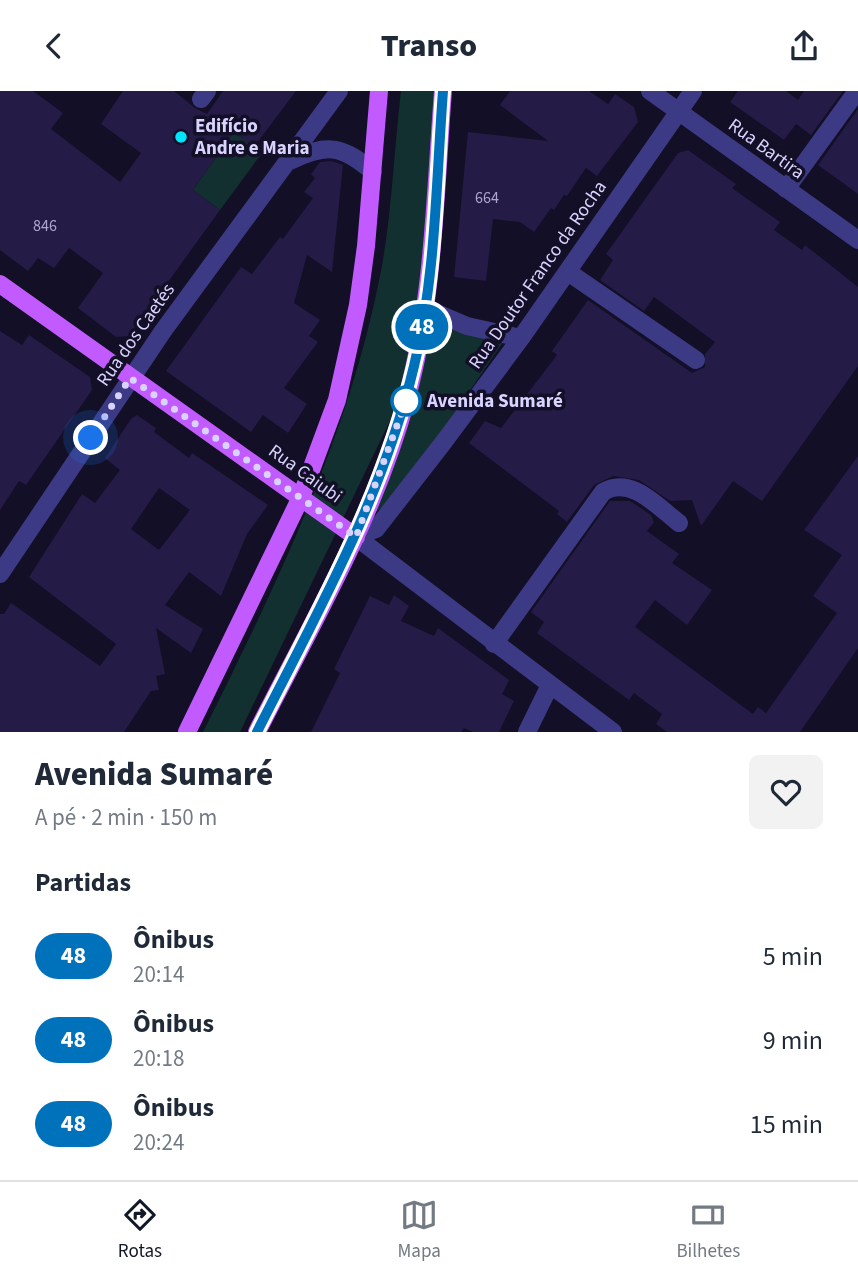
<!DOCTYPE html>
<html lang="pt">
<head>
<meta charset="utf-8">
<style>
  :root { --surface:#fff; --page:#f2f2f3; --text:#1f2937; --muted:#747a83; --line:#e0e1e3; --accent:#111827 }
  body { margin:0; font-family:"Source Sans 3",sans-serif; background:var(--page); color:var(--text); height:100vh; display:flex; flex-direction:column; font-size:26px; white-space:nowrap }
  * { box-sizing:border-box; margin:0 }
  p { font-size:23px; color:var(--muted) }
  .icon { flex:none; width:38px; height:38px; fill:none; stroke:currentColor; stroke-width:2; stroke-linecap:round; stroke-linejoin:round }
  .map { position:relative; height:641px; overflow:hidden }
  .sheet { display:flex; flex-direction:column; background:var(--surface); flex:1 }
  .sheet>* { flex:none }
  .badge { padding:0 14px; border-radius:23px; font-size:24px; line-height:46px }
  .you { position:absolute; width:35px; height:35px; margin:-18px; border:5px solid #fff; border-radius:50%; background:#1a73e8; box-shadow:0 0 0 10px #1a73e833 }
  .map>.badge { position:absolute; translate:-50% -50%; box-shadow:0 0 0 4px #fff }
  h2 { padding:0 35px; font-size:26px; line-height:63px }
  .round { display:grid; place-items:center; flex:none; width:74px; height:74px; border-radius:10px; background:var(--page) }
  .overview { display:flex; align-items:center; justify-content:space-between; height:119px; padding:0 35px }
  h1 { font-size:33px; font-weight:800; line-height:52px }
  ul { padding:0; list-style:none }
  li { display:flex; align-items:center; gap:21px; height:84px; padding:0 35px }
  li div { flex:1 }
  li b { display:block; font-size:26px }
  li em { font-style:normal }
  li .badge { min-width:77px; font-weight:700; text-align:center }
  header { display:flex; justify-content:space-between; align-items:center; height:91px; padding:0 35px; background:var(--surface); font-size:32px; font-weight:800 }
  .menu { display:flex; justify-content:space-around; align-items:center; height:98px; border-top:2px solid var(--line); background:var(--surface); font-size:19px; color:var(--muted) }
  .menu a { display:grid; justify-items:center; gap:4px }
  .menu .current { color:var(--accent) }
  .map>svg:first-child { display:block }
  .green { fill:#12302f }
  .building { fill:#241b47; fill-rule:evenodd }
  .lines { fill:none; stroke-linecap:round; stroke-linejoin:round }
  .minor { stroke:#3d3a85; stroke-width:18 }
  .major { stroke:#c25bff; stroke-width:18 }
  .line-casing { stroke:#fff; stroke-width:16 }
  .line { stroke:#0072bc; stroke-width:10 }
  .walk { stroke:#d9d4ff; stroke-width:7; stroke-dasharray:0 12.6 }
  .poi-dot { fill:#00e5ff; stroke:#130f26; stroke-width:2.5 }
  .stop-dot { fill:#fff; stroke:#0072bc; stroke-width:3.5 }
  .labels { text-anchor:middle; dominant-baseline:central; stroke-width:7; stroke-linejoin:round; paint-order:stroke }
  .number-label { font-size:16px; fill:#aca6d1 }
  .poi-label { font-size:19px; font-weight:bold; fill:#d9d4ff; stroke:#130f26; text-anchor:start }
  .street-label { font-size:19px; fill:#d9d4ff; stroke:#130f26 }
  .stop-label { font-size:19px; font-weight:bold; fill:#d9d4ff; stroke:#130f26; text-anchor:start }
</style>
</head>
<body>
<header><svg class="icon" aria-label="back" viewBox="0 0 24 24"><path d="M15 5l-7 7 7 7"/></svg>Transo<svg class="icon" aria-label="share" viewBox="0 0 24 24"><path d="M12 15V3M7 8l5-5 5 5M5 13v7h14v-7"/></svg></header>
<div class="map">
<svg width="858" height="641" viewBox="0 0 858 641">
  <rect width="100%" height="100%" fill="#130f26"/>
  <path class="green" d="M 401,0 L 439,0 L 419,219 L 399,311 L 240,641 L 203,641 C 276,495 350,342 381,180 C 392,121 394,59 401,0 Z
    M 234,41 L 262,62 L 220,119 L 193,99 Z
    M 431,226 L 504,250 L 395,408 L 374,422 L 417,306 Z"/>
  <path class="building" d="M 0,0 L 33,0 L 63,22 L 51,38 L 120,91 L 141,62 L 101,33 L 123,0 L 174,0 L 195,17 L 207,23 L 223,0 L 296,0 L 254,56 L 234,41 L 193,99 L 220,119 L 129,245 L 116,246 L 78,217 L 103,182 L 69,157 L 54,177 L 38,167 L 28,180 L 0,159 Z
    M 510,0 L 589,0 L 608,13 L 615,3 L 634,16 L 638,31 L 597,85 L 586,77 L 567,105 L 564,104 L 554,119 L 551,117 L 534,141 L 520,131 L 493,128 L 486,190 L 454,186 L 468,41 L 548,50 L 500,14 Z
    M 738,0 L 786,0 L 798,9 L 804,0 L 843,0 L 811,44 L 796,33 L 784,49 L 730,11 Z
    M 858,18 L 858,103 L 818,74 Z
    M 688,59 L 736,93 L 732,97 L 780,131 L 774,139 L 802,159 L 805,154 L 858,196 L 858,275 L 762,410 L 733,390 L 701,435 L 692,409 L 670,410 L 639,389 L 613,385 L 594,394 L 567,431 L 557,423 L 559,420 L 469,352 L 485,330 L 501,337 L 557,264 L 552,260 L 588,209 L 692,282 L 705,276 L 705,263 L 715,251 L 654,206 L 644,220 L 600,189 L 613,169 L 606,163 L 678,62 Z
    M 332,70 L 343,74 L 332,181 L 307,164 L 294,212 L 320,229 L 309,245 L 318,251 L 284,297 L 307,313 L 288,342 L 263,324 L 251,341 L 166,280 L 241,176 L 252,183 L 280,146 L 283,148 L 313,107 L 304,101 L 315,87 L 311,83 L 320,71 Z
    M 0,240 L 22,254 L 29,244 L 90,286 L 92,299 L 26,394 L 19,390 L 0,419 Z
    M 137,324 L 156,337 L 154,341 L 189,367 L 192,362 L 268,414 L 247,443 L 221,505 L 189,481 L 165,514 L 203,538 L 191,562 L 156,537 L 165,583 L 156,585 L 159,599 L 151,600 L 124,641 L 0,641 L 0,523 L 4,523 L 11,512 L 100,575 L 116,553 L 29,486 L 82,403 L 95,412 L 120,379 L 105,367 L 131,328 ZM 159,397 L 190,419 L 159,459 L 131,438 Z
    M 858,365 L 858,557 L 800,641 L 667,641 L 656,633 L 662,623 L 634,602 L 629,609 L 537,542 L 544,531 L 531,521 L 610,410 L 630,410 L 651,424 L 654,431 L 647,440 L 679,463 L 672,472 L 712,499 L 687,534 L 655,509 L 635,536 L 753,623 L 758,616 L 766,622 L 837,522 L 813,505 L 842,464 L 804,439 Z
    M 394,504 L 409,515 L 401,530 L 434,545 L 438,537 L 509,589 L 502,603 L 514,610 L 499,641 L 473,641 L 464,637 L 461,641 L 311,641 L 340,582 L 334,578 L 370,505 L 389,514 Z"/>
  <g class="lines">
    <path class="minor" d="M 650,0 L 858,149
      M 201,8 L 207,0
      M 290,70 C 327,52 342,54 373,81
      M 786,98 L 857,0
      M 568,181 L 696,269
      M 425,217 L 467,235 L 521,247
      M 356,446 L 376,438 L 443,352 L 521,247 L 693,0
      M 356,446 L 613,641
      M 0,483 L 163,240 L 339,0
      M 494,553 L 603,401 C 631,384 658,416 679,432
      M 527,641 L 550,594"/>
    <path class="major" d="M 0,193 L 356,446
      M 187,641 L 301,406 L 337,309 L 358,214 L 366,155 L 379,0
      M 257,641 C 312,532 375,425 407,306 C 434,207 435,102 443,0"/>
  </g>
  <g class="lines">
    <g class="line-casing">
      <path id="line" d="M 257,641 C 317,522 383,406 414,275 C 436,186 436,91 443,0"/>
    </g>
    <use href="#line" class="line"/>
    <path class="walk" d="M 91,347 L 130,287 L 356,446 L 406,310"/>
  </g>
  <circle class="poi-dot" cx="181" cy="46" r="7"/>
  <circle class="stop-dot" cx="406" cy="310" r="14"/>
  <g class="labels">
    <g class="number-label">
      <text x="487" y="107">664</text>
      <text x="45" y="135">846</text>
    </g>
    <g class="poi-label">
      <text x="195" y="35">Edifício<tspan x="195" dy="22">Andre e Maria</tspan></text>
    </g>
    <g class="street-label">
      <text transform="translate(766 58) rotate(36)">Rua Bartira</text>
      <text transform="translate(538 184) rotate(-55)">Rua Doutor Franco da Rocha</text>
      <text transform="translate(136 244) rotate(-55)">Rua dos Caetés</text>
      <text transform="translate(305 383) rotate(36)">Rua Caiubi</text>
    </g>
    <g class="stop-label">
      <text x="427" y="310">Avenida Sumaré</text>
    </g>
  </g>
</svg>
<div class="you" style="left:91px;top:347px"></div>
<b class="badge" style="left:422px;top:236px;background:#0072bc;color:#fff">48</b>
</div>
<section class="sheet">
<div class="overview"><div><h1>Avenida Sumaré</h1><p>A pé · 2 min · 150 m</p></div><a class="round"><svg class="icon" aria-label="heart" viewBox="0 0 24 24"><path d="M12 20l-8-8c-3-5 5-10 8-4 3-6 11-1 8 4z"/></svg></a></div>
<h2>Partidas</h2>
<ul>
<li><span class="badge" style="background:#0072bc;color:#fff">48</span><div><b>Ônibus</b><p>20:14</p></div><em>5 min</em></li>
<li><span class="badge" style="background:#0072bc;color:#fff">48</span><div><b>Ônibus</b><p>20:18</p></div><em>9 min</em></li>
<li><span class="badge" style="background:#0072bc;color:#fff">48</span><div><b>Ônibus</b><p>20:24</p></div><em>15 min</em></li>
</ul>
</section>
<nav class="menu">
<a class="current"><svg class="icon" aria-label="directions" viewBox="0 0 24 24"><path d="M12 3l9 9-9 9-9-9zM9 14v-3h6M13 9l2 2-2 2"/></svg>Rotas</a>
<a><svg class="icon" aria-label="map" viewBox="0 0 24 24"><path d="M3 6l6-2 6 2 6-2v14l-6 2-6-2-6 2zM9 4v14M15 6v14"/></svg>Mapa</a>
<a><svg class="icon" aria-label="tickets" viewBox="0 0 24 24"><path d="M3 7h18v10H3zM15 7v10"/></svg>Bilhetes</a>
</nav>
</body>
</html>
